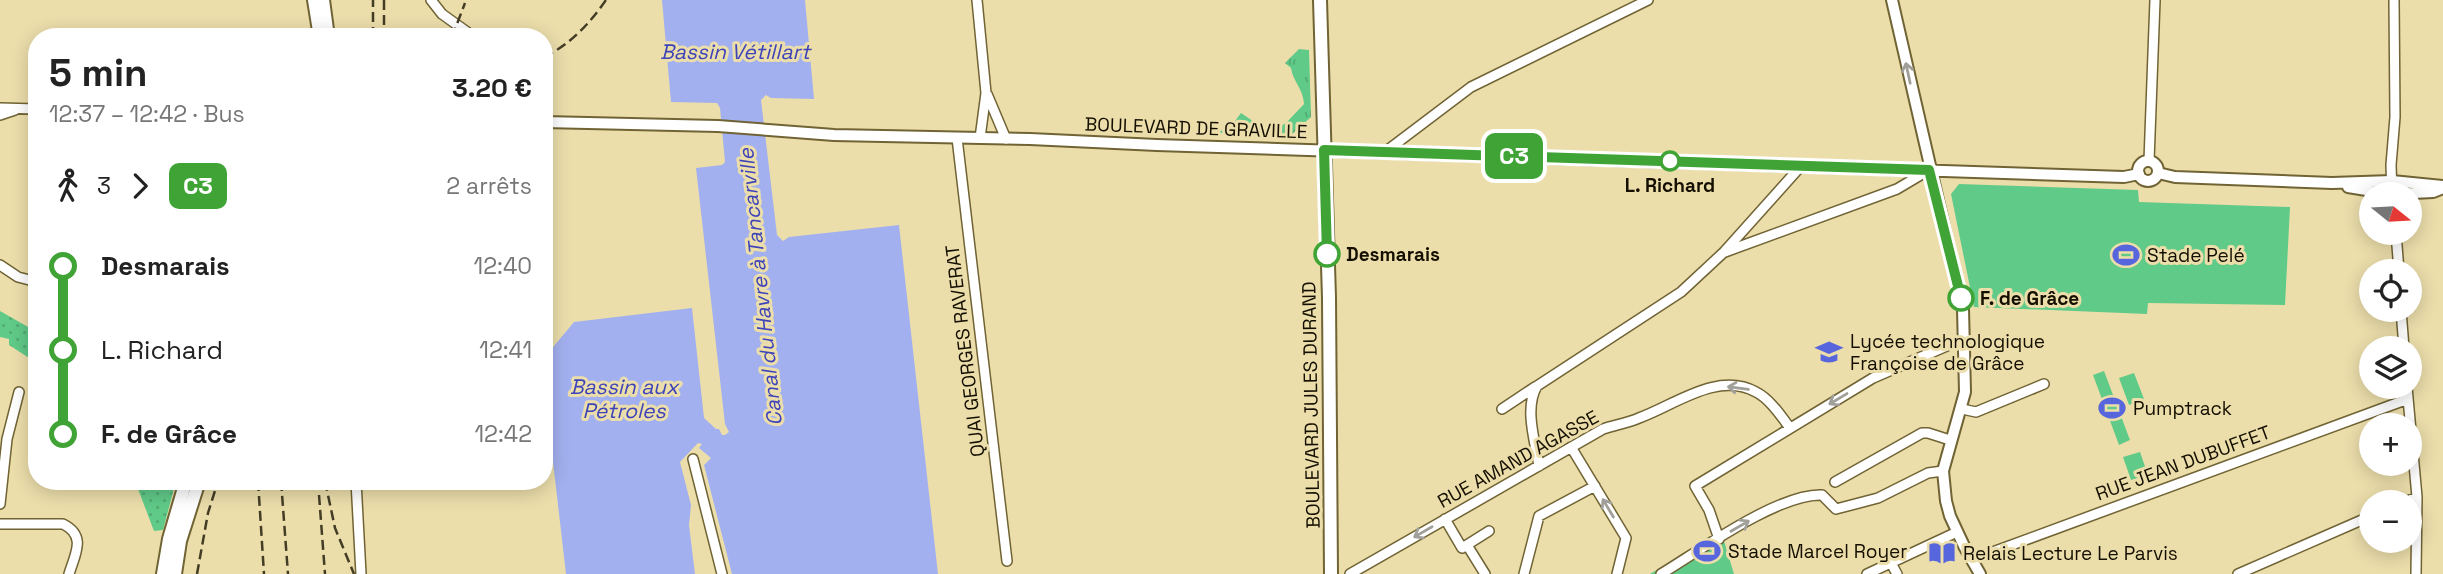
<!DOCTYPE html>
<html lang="fr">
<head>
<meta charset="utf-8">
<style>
  :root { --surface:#fff; --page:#f6f6f6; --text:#222; --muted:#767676 }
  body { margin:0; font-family:"Space Grotesk",sans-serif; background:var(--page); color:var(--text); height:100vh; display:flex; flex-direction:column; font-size:26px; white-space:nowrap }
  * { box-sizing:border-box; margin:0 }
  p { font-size:23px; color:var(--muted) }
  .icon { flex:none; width:38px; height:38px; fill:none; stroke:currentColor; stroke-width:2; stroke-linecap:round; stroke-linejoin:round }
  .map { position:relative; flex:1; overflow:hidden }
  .side { position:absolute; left:28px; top:28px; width:525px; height:462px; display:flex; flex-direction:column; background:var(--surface); border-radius:28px; box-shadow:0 4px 18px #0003 }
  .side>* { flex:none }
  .badge { padding:0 14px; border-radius:10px; font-size:24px; line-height:46px }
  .needle { width:46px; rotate:108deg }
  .buttons { position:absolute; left:2359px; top:182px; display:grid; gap:14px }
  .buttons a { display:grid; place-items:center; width:63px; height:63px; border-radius:50%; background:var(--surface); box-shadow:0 4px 18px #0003; font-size:35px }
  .map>.badge { position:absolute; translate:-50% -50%; box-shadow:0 0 0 4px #fff }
  .legs { display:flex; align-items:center; gap:10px; height:77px; padding:0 21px; font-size:23px }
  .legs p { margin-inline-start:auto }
  .overview { display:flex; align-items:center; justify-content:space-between; height:119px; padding:0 21px }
  h1 { font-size:38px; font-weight:800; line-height:52px }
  ul { padding:0 21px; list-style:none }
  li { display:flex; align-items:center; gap:24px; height:84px; font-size:26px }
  li i { display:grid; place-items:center; width:10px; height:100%; margin:0 9px; background:currentColor }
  li i::after { content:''; width:18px; height:18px; margin:-9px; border:5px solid; border-radius:50%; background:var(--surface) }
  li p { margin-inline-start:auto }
  li:first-child i { background:linear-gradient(#0000 50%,currentColor 0) }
  li:last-child i { background:linear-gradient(currentColor 50%,#0000 0) }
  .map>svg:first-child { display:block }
  .grass { fill:url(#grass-tufts) }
  .park { fill:#60ca88 }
  .garden { fill:url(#garden-dots) }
  .water { fill:#a2b0ef }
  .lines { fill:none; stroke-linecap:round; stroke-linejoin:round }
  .minor-casing { stroke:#706334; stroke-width:12 }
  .tertiary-casing { stroke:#706334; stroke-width:14 }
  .secondary-casing { stroke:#706334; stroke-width:16 }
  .minor { stroke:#fff; stroke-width:9 }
  .tertiary { stroke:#fff; stroke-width:10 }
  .secondary { stroke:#fff; stroke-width:12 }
  .rail { stroke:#443d26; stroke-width:2.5; stroke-dasharray:10 5; stroke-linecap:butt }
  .oneway { stroke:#a19f99 }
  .line-1-casing { stroke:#fff; stroke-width:16 }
  .line-1 { stroke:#3fa435; stroke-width:10 }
  .stop-1-dot { fill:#fff; stroke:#3fa435; stroke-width:3.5 }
  .labels { text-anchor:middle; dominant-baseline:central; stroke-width:6; stroke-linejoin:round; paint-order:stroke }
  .street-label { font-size:19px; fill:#140f00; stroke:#ecdeab }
  .stop-label { font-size:19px; font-weight:bold; fill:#140f00; stroke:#ecdeab; text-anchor:start }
  .poi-label { font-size:19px; fill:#140f00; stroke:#ecdeab; text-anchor:start }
  .water-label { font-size:21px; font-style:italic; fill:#3d43b8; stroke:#ecdeab }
</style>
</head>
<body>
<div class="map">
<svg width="2443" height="574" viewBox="0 0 2443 574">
  <defs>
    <pattern id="grass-tufts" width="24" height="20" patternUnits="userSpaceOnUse" patternTransform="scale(1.75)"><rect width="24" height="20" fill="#60ca88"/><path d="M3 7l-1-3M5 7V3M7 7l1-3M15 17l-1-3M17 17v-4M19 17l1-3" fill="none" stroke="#52ac74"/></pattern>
    <pattern id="garden-dots" width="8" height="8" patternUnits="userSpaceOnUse" patternTransform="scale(1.75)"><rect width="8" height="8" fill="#60ca88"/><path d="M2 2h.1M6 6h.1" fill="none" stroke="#52ac74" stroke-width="1.8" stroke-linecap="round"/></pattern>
  </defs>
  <rect width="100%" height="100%" fill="#ecdeab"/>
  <path class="grass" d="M 1299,49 L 1309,50 L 1311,117 L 1291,135 L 1218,133 L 1235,121 L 1241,113 L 1263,128 L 1277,129 L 1287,122 L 1304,104 C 1303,88 1293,82 1291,68 L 1285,63 Z"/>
  <path class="park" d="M 1959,184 L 2138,190 L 2139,202 L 2290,207 L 2285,305 L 2148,303 L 2147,314 L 1974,307 L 1951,194 Z
    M 2104,371 L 2130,440 L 2119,445 L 2093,375 Z
    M 2134,373 L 2144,399 L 2129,405 L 2119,378 Z
    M 2140,452 L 2148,475 L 2131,480 L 2123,457 Z
    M 1721,531 L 1734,574 L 1650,574 Z"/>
  <path class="garden" d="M 0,311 L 37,332 L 37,363 L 9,345 L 9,339 L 0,337 Z
    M 135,481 L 176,481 L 163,530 L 154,531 Z"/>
  <path class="water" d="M 662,0 L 805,0 L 814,99 L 771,98 L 766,95 L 761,100 L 777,235 L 783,241 L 789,237 L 899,225 L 938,574 L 732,574 L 704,465 L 711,458 L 699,448 L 702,444 L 698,443 L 680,462 L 691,505 L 689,525 L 695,574 L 566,574 L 544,384 L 544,358 L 574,322 L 692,308 L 704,418 L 716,429 L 719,429 L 722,435 L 725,435 L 729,432 L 725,424 L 696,168 L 722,165 L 725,162 L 720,108 L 717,103 L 671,102 Z"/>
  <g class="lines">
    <g class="minor-casing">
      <path id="minor" d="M 431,0 L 442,14 L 474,37
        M 977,0 L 986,93 L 980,138
        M 987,94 L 1006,139
        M 0,108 L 37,109
        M 0,115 L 15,110
        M 957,138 L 1007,561
        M 1385,152 L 1471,87 L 1648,0
        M 2149,161 L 2155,0
        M 2392,194 L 2391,165 L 2395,117 L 2394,0
        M 2396,233 L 2399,271
        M 1725,252 L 1897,189 L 1929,170
        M 0,265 L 18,277 L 37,282
        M 2401,310 L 2404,348
        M 2407,387 L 2417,497 L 2416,574
        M 1502,409 L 1535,387
        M 1962,409 L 1976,412 L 2044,384
        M 1571,447 L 1626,538 L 1617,574
        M 693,459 L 722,574
        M 1539,466 C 1535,441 1524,408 1537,386 L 1681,292 L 1724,252 L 1801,166
        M 356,481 L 361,574
        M 1835,482 L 1922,433 L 1928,433 L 1950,440
        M 2405,502 L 2417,497
        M 0,504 L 7,439 L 19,392
        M 1445,519 L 1462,548 L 1489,531
        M 0,524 L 63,524 C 87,536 75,554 69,574
        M 1719,539 L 1709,510 L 1695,486 L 1873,378 L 1965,338
        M 1467,545 L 1485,574
        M 1971,560 L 2408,399
        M 1891,563 L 1897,574
        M 1350,574 L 1603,429 C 1615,425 1628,423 1639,418 C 1675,405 1717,371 1756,392 C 1770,399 1781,416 1790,428
        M 1524,574 L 1539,516 L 1595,486
        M 1661,574 C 1699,551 1779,493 1822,495 L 1836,509 L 1878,498 L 1928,473 L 1943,471
        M 1867,574 L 1957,532
        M 2238,574 L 2371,516"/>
    </g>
    <g class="tertiary-casing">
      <path id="tertiary" d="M 1892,0 L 1963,309 L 1965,392 L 1943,471 L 1946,501 L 1950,516 L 1964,546 L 1980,574
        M 544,122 L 718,126 L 834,135 L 1030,139 L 1157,145 L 2124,177 L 2139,174
        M2138 171a10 10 0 1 1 20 0a10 10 0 1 1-20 0Z
        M 2158,173 L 2175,177 L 2332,183 L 2392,181 L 2443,186
        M 2348,187 L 2391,194
        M 2394,194 L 2433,192 L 2443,188"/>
    </g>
    <g class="secondary-casing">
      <path id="secondary" d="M 314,0 L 320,37
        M 323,0 L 328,37
        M 1320,0 L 1329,298 L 1331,574
        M 163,574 L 169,539 L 186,481
        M 175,574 L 180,541 L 199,481"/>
    </g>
    <use href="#minor" class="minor"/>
    <use href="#tertiary" class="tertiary"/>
    <use href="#secondary" class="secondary"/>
    <path class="rail" d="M 384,0 L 384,37
      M 373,37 L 373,0
      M 452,37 L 465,3
      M 544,57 C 570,45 590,23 606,0
      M 258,481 L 264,574
      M 281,481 L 288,574
      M 325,481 L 335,528 L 354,574
      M 319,495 L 325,574
      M 197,574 L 208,513 L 218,481"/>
  </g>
  <defs><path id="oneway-shaft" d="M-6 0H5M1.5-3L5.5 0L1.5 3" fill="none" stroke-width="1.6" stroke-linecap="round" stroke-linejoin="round" transform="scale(1.75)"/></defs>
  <g class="oneway">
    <use href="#oneway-shaft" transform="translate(1908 73) rotate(-102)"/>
    <use href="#oneway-shaft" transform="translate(1738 388) rotate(-172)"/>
    <use href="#oneway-shaft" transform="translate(1838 399) rotate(149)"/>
    <use href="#oneway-shaft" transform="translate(1608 508) rotate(-121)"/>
    <use href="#oneway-shaft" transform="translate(1740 526) rotate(-30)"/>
    <use href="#oneway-shaft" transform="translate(1423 532) rotate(150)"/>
  </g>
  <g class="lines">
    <g class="line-1-casing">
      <path id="line-1" d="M 1327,254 L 1324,150 L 1929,170 L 1961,298"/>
    </g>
    <use href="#line-1" class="line-1"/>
  </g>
  <defs>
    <g id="stadium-bare" transform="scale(2.1)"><path d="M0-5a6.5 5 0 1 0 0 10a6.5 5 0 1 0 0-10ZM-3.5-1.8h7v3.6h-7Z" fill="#5866dd" stroke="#ecdeab" stroke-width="2.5" paint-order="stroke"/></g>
    <g id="school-bare" transform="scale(2.1)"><path d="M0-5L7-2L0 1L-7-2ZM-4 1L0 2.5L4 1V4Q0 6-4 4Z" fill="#5866dd" stroke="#ecdeab" stroke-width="2.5" paint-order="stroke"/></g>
    <g id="library-bare" transform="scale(2.1)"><path d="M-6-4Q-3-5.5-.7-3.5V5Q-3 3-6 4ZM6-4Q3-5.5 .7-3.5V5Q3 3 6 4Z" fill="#5866dd" stroke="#ecdeab" stroke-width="2.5" paint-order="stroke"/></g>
  </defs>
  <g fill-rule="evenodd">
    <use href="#stadium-bare" x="2126" y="255"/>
    <use href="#school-bare" x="1829" y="352"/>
    <use href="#stadium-bare" x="2112" y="408"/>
    <use href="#stadium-bare" x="1707" y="551"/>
    <use href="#library-bare" x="1942" y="553"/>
  </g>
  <g class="stop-1-dot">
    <circle cx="1670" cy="161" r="9"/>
    <circle cx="1327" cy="254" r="12"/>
    <circle cx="1961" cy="298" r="12"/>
  </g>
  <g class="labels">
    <g class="street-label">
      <text transform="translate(1196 128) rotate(2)">BOULEVARD DE GRAVILLE</text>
      <text transform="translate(965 351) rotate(-97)">QUAI GEORGES RAVERAT</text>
      <text transform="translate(1311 405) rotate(-91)">BOULEVARD JULES DURAND</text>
      <text transform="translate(1518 459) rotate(-29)">RUE AMAND AGASSE</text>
      <text transform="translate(2183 463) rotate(-20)">RUE JEAN DUBUFFET</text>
    </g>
    <g class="stop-label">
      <text x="1670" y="185" text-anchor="middle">L. Richard</text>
      <text x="1346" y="254">Desmarais</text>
      <text x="1980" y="298">F. de Grâce</text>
    </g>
    <g class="poi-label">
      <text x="2147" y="255">Stade Pelé</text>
      <text x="1850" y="341">Lycée technologique<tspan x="1850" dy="22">Françoise de Grâce</tspan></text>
      <text x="2133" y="408">Pumptrack</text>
      <text x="1728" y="551">Stade Marcel Royer</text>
      <text x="1963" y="553">Relais Lecture Le Parvis</text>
    </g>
    <g class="water-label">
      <text x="735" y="51">Bassin Vétillart</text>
      <text transform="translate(760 287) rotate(-96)">Canal du Havre à Tancarville</text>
      <text x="624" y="386">Bassin aux<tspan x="624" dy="24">Pétroles</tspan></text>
    </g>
  </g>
</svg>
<div class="buttons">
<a><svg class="needle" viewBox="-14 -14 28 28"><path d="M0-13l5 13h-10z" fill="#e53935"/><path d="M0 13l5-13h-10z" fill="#767676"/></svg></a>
<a><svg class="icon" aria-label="locate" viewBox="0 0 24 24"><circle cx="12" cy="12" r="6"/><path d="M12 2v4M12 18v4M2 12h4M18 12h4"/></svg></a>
<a><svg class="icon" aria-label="layers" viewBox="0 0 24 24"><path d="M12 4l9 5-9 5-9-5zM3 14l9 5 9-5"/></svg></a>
<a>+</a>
<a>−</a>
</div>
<b class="badge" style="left:1514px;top:156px;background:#3fa435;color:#fff">C3</b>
<section class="side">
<div class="overview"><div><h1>5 min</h1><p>12:37 – 12:42 · Bus</p></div><b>3.20 €</b></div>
<div class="legs"><svg class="icon" aria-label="walk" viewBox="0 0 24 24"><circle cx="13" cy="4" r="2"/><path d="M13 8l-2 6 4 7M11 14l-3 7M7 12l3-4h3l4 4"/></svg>3<svg class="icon" aria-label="forward" viewBox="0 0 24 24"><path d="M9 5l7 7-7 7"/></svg><b class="badge" style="background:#3fa435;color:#fff">C3</b><p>2 arrêts</p></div>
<ul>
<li><i style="color:#3fa435"></i><b>Desmarais</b><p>12:40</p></li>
<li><i style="color:#3fa435"></i><span>L. Richard</span><p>12:41</p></li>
<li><i style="color:#3fa435"></i><b>F. de Grâce</b><p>12:42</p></li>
</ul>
</section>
</div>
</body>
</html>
